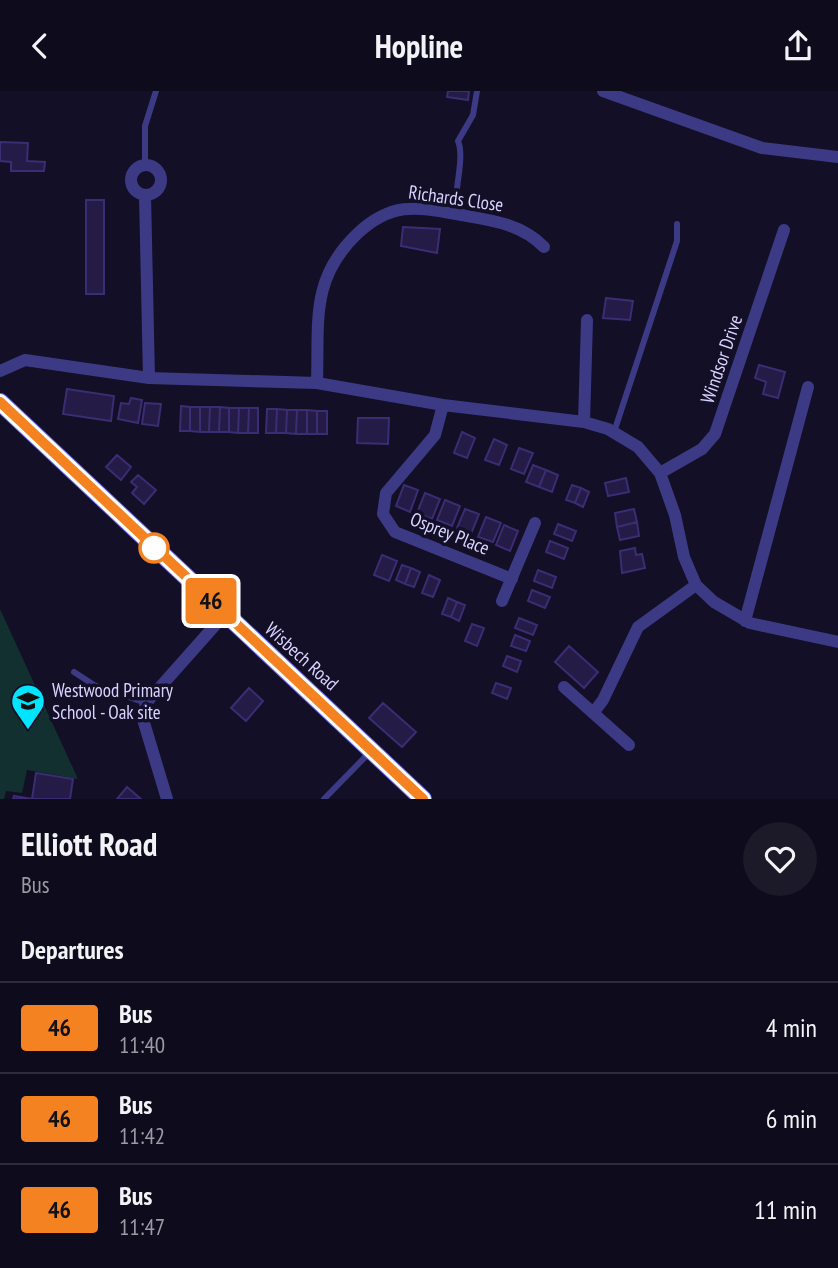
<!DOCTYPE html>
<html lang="en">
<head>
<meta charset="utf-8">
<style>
  :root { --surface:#0e0b1c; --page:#1c1929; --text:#f1f3f6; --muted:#9b9ba3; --line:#2e2b3b }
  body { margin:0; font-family:"PT Sans Narrow",sans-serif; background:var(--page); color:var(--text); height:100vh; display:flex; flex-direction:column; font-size:26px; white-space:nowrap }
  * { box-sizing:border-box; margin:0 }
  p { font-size:23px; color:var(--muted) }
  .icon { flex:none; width:38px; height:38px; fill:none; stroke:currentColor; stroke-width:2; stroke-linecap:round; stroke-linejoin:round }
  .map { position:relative; height:708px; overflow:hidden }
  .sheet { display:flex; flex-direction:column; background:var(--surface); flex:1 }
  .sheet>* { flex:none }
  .badge { padding:0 14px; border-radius:5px; font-size:24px; line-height:46px }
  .map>.badge { position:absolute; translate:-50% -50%; box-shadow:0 0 0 4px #fff }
  h2 { padding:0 21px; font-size:26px; line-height:63px }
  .round { display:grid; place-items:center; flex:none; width:74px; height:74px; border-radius:37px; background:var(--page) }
  .overview { display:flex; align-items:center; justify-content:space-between; height:119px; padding:0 21px }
  h1 { font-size:33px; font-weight:700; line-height:52px }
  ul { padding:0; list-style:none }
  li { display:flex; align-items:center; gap:21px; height:91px; padding:0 21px; border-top:2px solid var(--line) }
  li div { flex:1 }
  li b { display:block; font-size:26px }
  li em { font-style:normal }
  li .badge { min-width:77px; font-weight:700; text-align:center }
  header { display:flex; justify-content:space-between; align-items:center; height:91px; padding:0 21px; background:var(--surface); font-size:32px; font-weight:700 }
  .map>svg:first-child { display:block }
  .green { fill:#12302f }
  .building { fill:#241b47; stroke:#3b2d73; stroke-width:2 }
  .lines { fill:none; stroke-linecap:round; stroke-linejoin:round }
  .service { stroke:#3d3a85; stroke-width:6 }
  .minor { stroke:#3d3a85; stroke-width:12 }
  .secondary { stroke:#6f6bff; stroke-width:18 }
  .line-casing { stroke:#fff; stroke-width:16 }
  .line { stroke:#f58220; stroke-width:10 }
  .stop-dot { fill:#fff; stroke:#f58220; stroke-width:3.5 }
  .labels { text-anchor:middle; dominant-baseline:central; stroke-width:7; stroke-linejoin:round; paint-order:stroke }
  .street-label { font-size:19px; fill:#d9d4ff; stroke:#130f26 }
  .poi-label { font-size:19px; fill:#d9d4ff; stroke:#130f26; text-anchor:start }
</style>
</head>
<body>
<header><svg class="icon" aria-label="back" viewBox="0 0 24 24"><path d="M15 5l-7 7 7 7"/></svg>Hopline<svg class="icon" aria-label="share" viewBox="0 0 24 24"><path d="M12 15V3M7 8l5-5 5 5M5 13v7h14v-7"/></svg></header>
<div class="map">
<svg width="838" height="708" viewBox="0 0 838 708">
  <rect width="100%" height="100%" fill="#130f26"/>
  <path class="green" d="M 0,518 L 78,688 L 27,679 L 22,702 L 6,700 L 4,708 L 0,708 Z"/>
  <path class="building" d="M 448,0 L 469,0 L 468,9 L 447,6 Z
    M 0,51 L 28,52 L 27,70 L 45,71 L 44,80 L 11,80 L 11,71 L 0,70 Z
    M 86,109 L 104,109 L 104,203 L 86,203 Z
    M 403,136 L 440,138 L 437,162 L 401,155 Z
    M 606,207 L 633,210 L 630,229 L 603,227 Z
    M 759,274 L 785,281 L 778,307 L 763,303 L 766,291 L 755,287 Z
    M 67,298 L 114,305 L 111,330 L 63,323 Z
    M 131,307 L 142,309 L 138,332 L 118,328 L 121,312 L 129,313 Z
    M 145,312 L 161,313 L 158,335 L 142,333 Z
    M 181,315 L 190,316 L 190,340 L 180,340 Z
    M 190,316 L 200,316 L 200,341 L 190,340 Z
    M 200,316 L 210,316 L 209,341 L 200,341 Z
    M 210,316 L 220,316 L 219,341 L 209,341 Z
    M 220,316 L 229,317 L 229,341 L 219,341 Z
    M 229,317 L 239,317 L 238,342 L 229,341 Z
    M 239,317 L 249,317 L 248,342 L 238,342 Z
    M 249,317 L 258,317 L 258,342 L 248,342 Z
    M 267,318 L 277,318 L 276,342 L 266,342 Z
    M 277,318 L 287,319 L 286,342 L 276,342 Z
    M 287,319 L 297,319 L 296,343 L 286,342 Z
    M 297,319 L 307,319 L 307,343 L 296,343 Z
    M 307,319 L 317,320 L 317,343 L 307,343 Z
    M 317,320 L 327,320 L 327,343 L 317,343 Z
    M 358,327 L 389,327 L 388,353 L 357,352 Z
    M 462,341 L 475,347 L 467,367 L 454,362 Z
    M 494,348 L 507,354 L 499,374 L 485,369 Z
    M 519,357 L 533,362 L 524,383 L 511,378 Z
    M 117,364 L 131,376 L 121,389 L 106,376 Z
    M 533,374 L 546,379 L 539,396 L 526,391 Z
    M 546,379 L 558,384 L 552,401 L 539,396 Z
    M 138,384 L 156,399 L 144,413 L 132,402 L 137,396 L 131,391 Z
    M 626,387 L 629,401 L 608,405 L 605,392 Z
    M 404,394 L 418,399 L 410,421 L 396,415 Z
    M 572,394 L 581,397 L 575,412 L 566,409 Z
    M 581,397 L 589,401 L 583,416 L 575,412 Z
    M 425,402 L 440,408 L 432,428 L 417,422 Z
    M 445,409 L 460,415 L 452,435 L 437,429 Z
    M 465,418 L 479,423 L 471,443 L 457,437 Z
    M 634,418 L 637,431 L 617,436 L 615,422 Z
    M 486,426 L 501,432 L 493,451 L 478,446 Z
    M 637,431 L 639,445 L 620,449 L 617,436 Z
    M 558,433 L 576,440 L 572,450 L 554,443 Z
    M 504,434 L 518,440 L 510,460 L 496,454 Z
    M 550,450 L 568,457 L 564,468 L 546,461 Z
    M 635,457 L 636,464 L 642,463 L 645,477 L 622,482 L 620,460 Z
    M 382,464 L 397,470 L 389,490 L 374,484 Z
    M 402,474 L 411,477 L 405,493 L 396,489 Z
    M 411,477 L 420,481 L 414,496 L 405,493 Z
    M 538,479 L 556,486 L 552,497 L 534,490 Z
    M 429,484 L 440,489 L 433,506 L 422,502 Z
    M 532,499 L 550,506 L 545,517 L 528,510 Z
    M 448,507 L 457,511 L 451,526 L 442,523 Z
    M 457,511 L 465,514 L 459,530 L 451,526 Z
    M 519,527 L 537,534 L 533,544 L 515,537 Z
    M 472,533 L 484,537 L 477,555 L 465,550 Z
    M 515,544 L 530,550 L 526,560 L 511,555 Z
    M 569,555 L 598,581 L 584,597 L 555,571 Z
    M 507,565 L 521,570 L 517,581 L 503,575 Z
    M 496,592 L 511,597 L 507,608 L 492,602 Z
    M 249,597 L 263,610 L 246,630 L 231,617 Z
    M 383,612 L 416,641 L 402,656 L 369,627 Z
    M 36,682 L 73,688 L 70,708 L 13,708 L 14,705 L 32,708 Z
    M 127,696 L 141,708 L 117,708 Z"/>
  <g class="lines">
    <path class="service" d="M 145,75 L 145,35 L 156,0
      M 455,122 C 454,101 465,66 458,50 L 473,24 L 477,0
      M 614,341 L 677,150 L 677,133
      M 74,581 L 94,594 L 146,612
      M 324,708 L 371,660"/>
    <path class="minor" d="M 603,0 L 762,57 L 838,66
      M131 89a15 15 0 1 1 30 0a15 15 0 1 1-30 0Z
      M 145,104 L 149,287
      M 0,280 L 25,269 L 149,287 L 317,292 L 443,314 L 584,331 L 608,338 L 638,356 L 660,382 L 675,424 L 684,466 L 696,494 L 714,511 L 750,532 L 838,551
      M 317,292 C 319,231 310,188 357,143 C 392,110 417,116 461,124 C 491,129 522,133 544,156
      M 443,314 L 435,344 L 386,402 L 383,423 L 395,441 L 512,488
      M 584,331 L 587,229
      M 660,382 L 702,358 L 715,343 L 784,139
      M 502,510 L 535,432
      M 745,530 L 808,296
      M 564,596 L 629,654
      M 594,621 L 603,609 L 638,536 L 696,494
      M 167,708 L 142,625 L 146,612 L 225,523"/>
    <path class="secondary" d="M 0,311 L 423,708"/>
  </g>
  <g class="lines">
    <g class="line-casing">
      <path id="line" d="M 0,311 L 423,708"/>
    </g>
    <use href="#line" class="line"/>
  </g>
  <defs>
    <g id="school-pin" transform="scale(1.75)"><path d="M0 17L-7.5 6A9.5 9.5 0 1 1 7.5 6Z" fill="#00e5ff" stroke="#130f26"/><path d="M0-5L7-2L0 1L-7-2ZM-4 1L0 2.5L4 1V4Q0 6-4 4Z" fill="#111"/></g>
  </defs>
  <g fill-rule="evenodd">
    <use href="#school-pin" x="28" y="610"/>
  </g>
  <circle class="stop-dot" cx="154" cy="457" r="14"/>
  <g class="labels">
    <g class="street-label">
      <text transform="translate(456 107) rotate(8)">Richards Close</text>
      <text transform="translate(721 268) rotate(-71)">Windsor Drive</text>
      <text transform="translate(450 442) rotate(22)">Osprey Place</text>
      <text transform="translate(302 565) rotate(42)">Wisbech Road</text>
    </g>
    <g class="poi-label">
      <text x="52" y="599">Westwood Primary<tspan x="52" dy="22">School - Oak site</tspan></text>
    </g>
  </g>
</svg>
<b class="badge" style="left:211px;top:510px;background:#f58220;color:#111">46</b>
</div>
<section class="sheet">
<div class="overview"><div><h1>Elliott Road</h1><p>Bus</p></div><a class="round"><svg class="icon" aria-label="heart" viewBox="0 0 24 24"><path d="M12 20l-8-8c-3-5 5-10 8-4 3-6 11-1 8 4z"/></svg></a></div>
<h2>Departures</h2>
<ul>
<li><span class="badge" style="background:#f58220;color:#111">46</span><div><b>Bus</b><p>11:40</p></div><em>4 min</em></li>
<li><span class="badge" style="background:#f58220;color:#111">46</span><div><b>Bus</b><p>11:42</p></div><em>6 min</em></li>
<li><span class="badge" style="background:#f58220;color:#111">46</span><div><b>Bus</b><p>11:47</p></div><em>11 min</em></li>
</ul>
</section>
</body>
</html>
